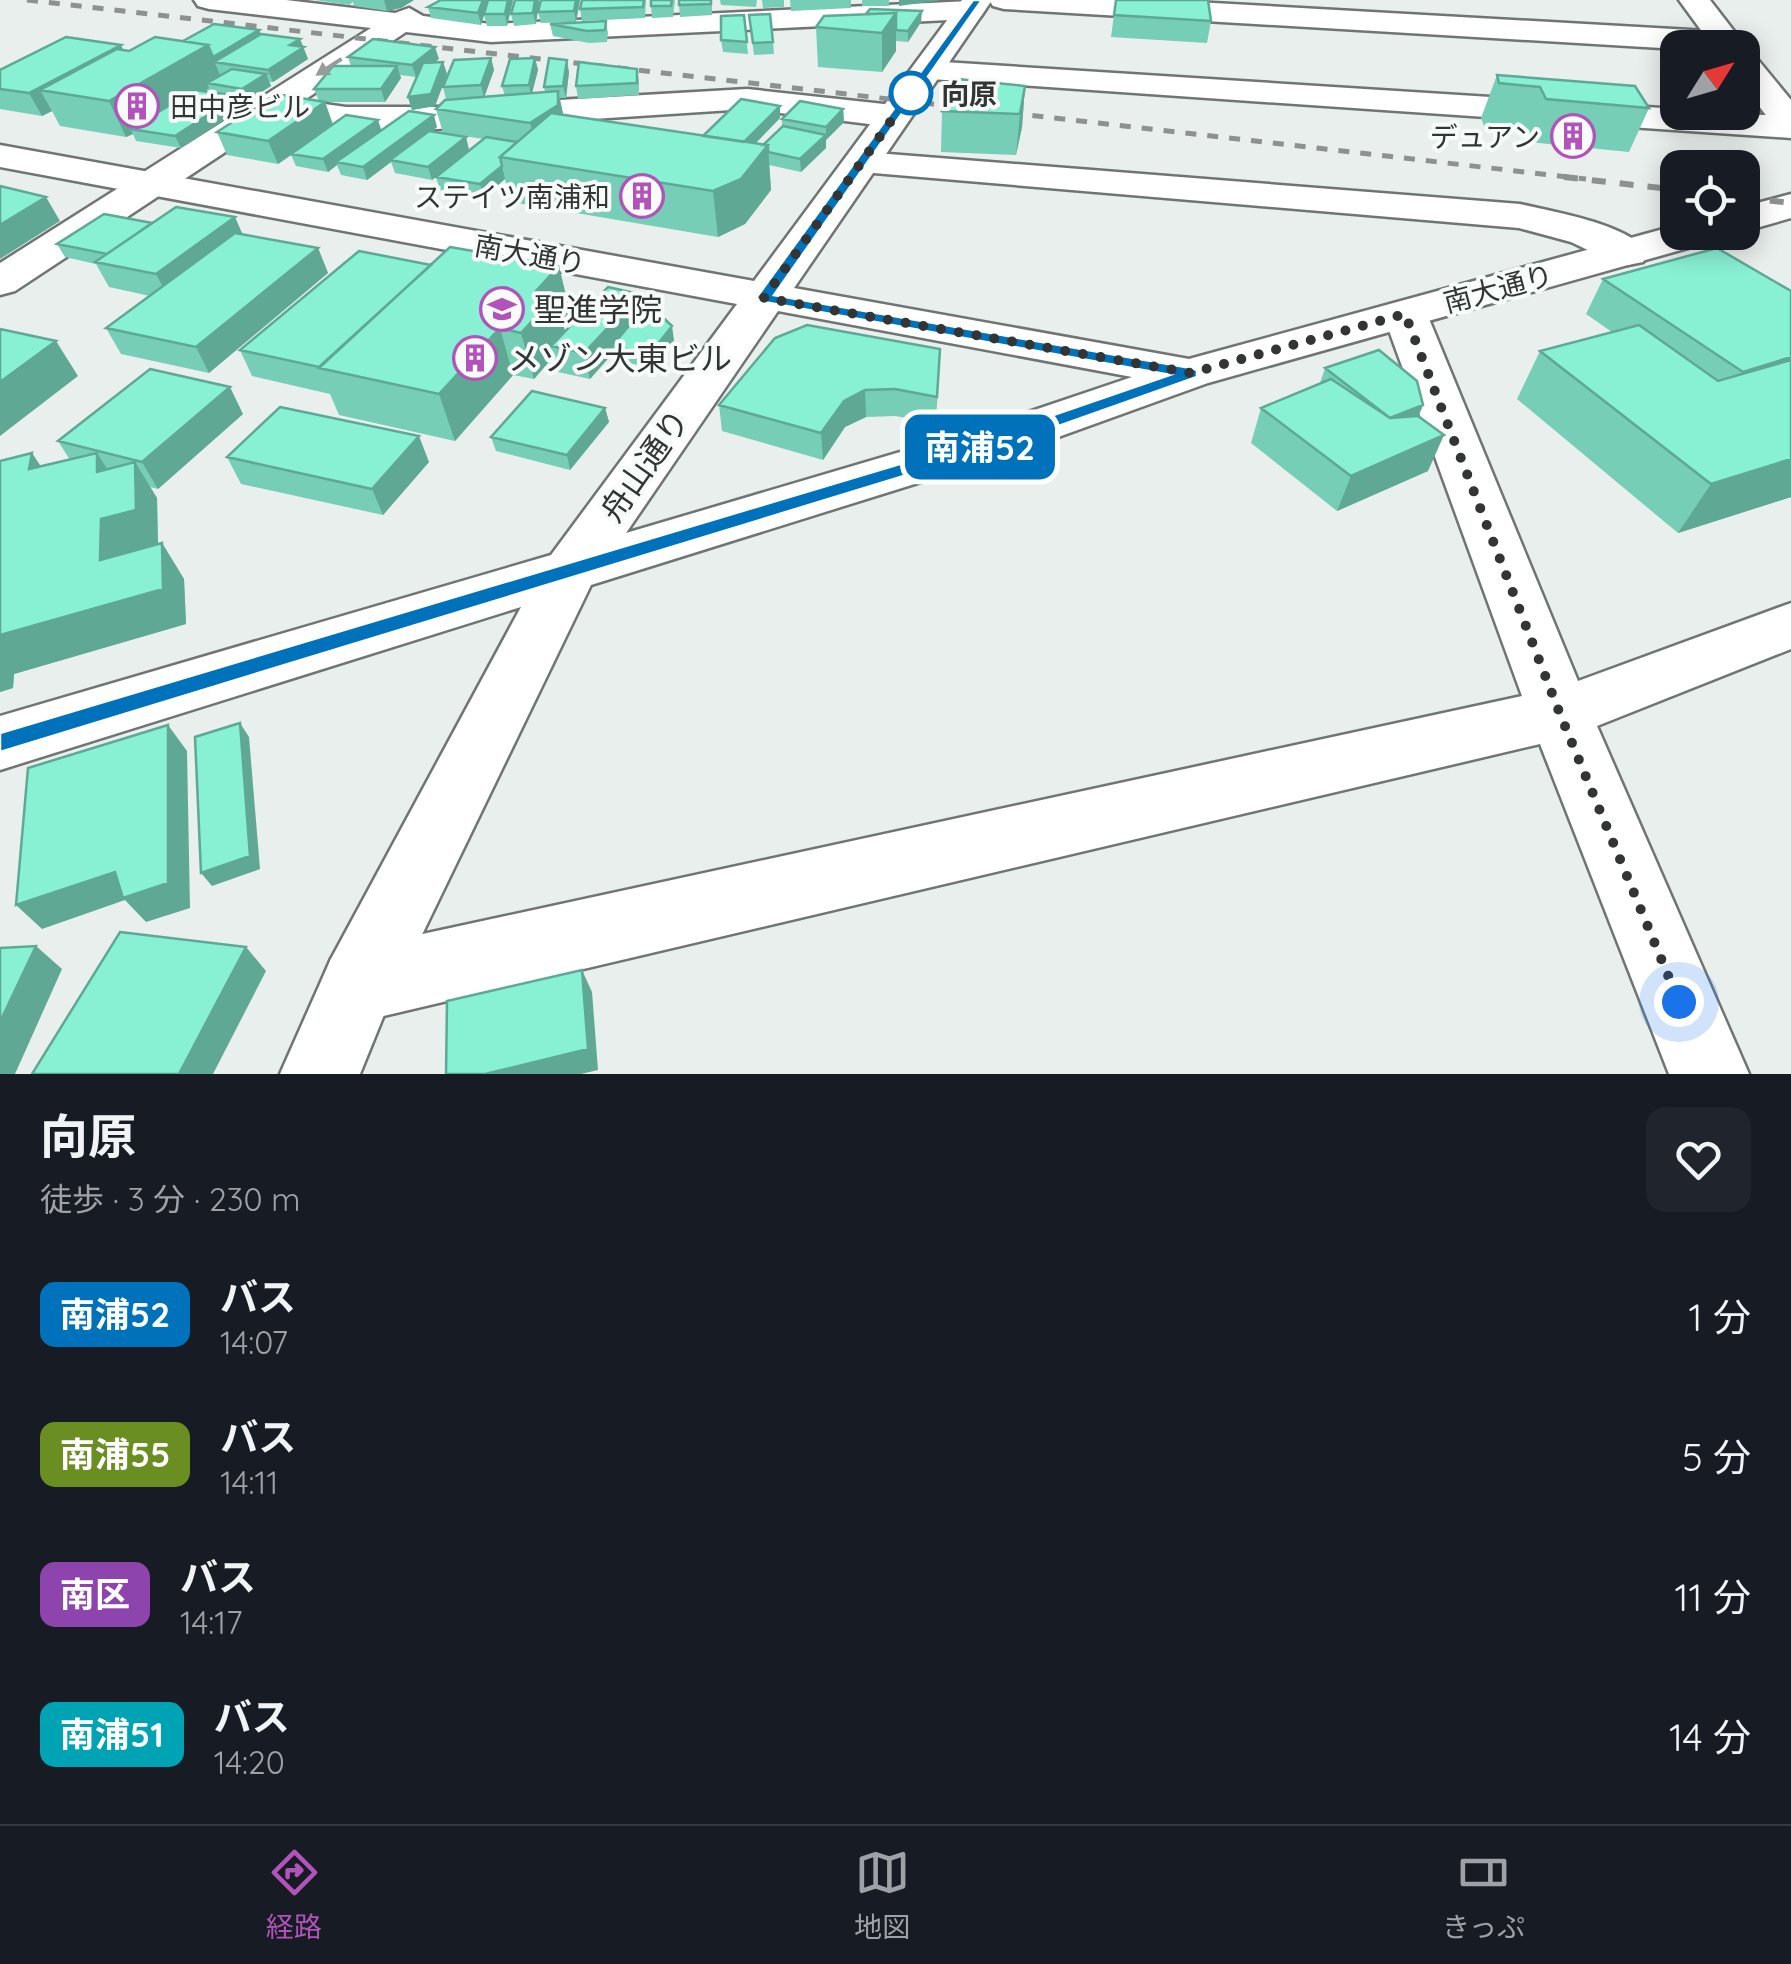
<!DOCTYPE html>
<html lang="ja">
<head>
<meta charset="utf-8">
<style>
  :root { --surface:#171b24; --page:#20242c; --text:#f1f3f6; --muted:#9ea1a6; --line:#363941; --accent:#b252bb }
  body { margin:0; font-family:Quicksand,"Noto Sans JP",sans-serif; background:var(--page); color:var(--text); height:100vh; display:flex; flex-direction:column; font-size:38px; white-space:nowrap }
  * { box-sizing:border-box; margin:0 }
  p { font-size:32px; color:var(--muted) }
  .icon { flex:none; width:55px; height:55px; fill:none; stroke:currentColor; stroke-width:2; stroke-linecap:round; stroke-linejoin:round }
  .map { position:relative; height:1074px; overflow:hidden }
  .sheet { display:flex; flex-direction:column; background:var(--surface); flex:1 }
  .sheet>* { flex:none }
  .badge { padding:0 20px; border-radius:15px; font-size:35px; line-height:65px }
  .needle { width:65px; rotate:53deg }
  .tools { position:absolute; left:1660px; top:30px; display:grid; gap:20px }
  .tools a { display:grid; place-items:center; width:100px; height:100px; border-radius:20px; background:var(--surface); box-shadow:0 5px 25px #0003; font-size:50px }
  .you { position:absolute; width:50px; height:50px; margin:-25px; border:8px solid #fff; border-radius:50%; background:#1a73e8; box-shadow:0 0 0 15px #1a73e833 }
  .map>.badge { position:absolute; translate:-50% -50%; box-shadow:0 0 0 5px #fff }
  .round { display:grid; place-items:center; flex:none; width:105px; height:105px; border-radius:20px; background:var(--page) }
  .headline { display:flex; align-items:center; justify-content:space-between; height:170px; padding:0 40px }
  h1 { font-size:48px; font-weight:700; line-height:75px }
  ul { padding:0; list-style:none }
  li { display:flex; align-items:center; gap:30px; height:140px; padding:0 40px }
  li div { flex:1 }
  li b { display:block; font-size:38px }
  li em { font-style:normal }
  li .badge { min-width:110px; font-weight:700; text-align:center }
  .tabs { display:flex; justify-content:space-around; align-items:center; height:140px; border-top:2px solid var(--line); background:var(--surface); font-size:28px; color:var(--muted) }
  .tabs a { display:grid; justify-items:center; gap:5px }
  .tabs .active { color:var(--accent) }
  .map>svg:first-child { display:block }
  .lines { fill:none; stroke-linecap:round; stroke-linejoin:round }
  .minor-casing { stroke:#707574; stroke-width:5 }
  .tertiary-casing { stroke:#707574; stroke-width:5 }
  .minor { fill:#fff; fill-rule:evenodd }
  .tertiary { fill:#fff; fill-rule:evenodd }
  .rail-far1 { stroke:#8d9190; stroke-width:5; stroke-dasharray:11 11; stroke-linecap:butt }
  .rail { stroke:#8d9190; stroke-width:6; stroke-dasharray:14 14; stroke-linecap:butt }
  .wall { fill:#75ceb5 }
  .shaded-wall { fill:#5fa894 }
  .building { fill:#88f0d3; stroke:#5fa894; stroke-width:2.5 }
  .oneway { fill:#999a9a }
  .line { fill:#0072bc; stroke:#fff; stroke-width:2.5 }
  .walk { stroke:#333535; stroke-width:10; stroke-dasharray:0 18 }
  .stop-dot { fill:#fff; stroke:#0072bc; stroke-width:5 }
  .labels { text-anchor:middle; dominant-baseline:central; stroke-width:8; stroke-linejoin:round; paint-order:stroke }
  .far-stop-label { font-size:28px; font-weight:bold; fill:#333535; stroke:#f7fcfa; text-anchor:start }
  .far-poi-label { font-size:28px; fill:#333535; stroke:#f7fcfa; text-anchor:end }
  .far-street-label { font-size:28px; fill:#333535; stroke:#f7fcfa }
  .poi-label { font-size:32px; fill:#333535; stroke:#f7fcfa; text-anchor:start }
  .street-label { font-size:32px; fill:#333535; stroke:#f7fcfa }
</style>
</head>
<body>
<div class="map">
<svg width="1791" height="1074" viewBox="0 0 1791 1074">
  <rect width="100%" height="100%" fill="#e9efed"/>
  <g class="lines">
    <g class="minor-casing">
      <path id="minor" d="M 194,0 L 286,0 L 395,13 L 409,8 L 423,16 L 491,24 L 970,1 L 981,4 L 985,10 L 981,16 L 970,19 L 491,42 L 406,32 L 303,101 L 346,107 L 437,107 L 747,89 L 893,105 L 905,109 L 911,116 L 905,123 L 893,127 L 747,109 L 437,129 L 346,129 L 277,118 L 15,291 L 0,295 L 0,263 L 371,28 L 209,9 L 198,6 Z
        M 989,0 L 1160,0 L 1726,32 L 1737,35 L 1742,42 L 1738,48 L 1678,49 L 1004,9 L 993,6 Z
        M 928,61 L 1678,109 L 1678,112 L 1791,116 L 1791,138 L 916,78 L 911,71 L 916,64 Z
        M 863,152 L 1520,204 C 1554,212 1629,224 1649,253 L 1643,262 L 1628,265 L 1613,262 L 1571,242 L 1519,228 L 850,171 L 844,163 L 850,155 Z
        M 1405,301 L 1421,305 L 1427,314 L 1578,681 L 1791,603 L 1791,649 L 1597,726 L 1749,1074 L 1669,1074 L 1540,744 L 358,1022 L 331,1011 L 320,985 L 331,959 L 358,948 L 1522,696 L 1383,314 L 1389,305 Z"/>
    </g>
    <g class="tertiary-casing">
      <path id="tertiary" d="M 962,0 L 992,0 L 794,288 L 1189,359 L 1678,225 L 1678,232 L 1719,232 L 1713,241 L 1208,383 L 1014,453 L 591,585 L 388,1005 L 360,1074 L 280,1074 L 331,959 L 521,607 L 0,770 L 0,716 L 551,555 L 737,304 L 0,167 L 0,145 L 754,281 ZM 778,311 L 1132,377 L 978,429 L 626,533 Z
        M 1679,0 L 1710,0 L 1747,48 L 1744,53 L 1754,55 L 1791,100 L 1791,134 L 1778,131 L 1742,84 L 1742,48 L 1714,48 Z
        M 1791,194 L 1791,218 L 1742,232 L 1742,207 Z"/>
    </g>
    <use href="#minor" class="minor"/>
    <use href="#tertiary" class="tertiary"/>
    <path class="rail-far1" d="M 27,0 L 1586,179"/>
    <path class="rail" d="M 1564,177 L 1678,190
      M 1742,197 L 1791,203"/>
  </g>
  <path class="wall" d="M 315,0 L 414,0 L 401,8 L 387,11 L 354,6 L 353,2 L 349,5 Z
    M 515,0 L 539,0 L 536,24 L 514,26 L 511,14 Z
    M 541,0 L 580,0 L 576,22 L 541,23 L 538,12 Z
    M 582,0 L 646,0 L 645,18 L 582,21 L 580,9 Z
    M 675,0 L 673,17 L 652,18 L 651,6 Z
    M 712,0 L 712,15 L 680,17 L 679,5 Z
    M 720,0 L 757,0 L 756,7 L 721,5 Z
    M 762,0 L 784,0 L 784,7 L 763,8 Z
    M 790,0 L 851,0 L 851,8 L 791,11 Z
    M 862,0 L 889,0 L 889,6 L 862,6 Z
    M 1116,0 L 1211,21 L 1207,43 L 1111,37 Z
    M 513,1 L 507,26 L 487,26 L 484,15 L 481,25 L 431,18 L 428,7 Z
    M 744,15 L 748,54 L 723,52 L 721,40 Z
    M 749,15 L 773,42 L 774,54 L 754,55 Z
    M 606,21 L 608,33 L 607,42 L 589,43 L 553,36 L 550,24 Z
    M 921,22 L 908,42 L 896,41 L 896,51 L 882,72 L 818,67 L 816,27 Z
    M 259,30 L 261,34 L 300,39 L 308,59 L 273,82 L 269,82 L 271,86 L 247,101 L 239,100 L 242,108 L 181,148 L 136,141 L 133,134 L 126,137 L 60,126 L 52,111 L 42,116 L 0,109 L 0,70 L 123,50 L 129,51 Z
    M 348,57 L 439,59 L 434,62 L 443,62 L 447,74 L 435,106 L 412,110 L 408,97 L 417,75 L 416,77 L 400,75 L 401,78 L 385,102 L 320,102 L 325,102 L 333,124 L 381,130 L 437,127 L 432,132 L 466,137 L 469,150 L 432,180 L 395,173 L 391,162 L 367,180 L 341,175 L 337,165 L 328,172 L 296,166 L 291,155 L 278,164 L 227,155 L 217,132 L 319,101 L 314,89 L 351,66 Z
    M 491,58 L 494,70 L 484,97 L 505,96 L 502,86 L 535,58 L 538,70 L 532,93 L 545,92 L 544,87 L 569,72 L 566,98 L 560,98 L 563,114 L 703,136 L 780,118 L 756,143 L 763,145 L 782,127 L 782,119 L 843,109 L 844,122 L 826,140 L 826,148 L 801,172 L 769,165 L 771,190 L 745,224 L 718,237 L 511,202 L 505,179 L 484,197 L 440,190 L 436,177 L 484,139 L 443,133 L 436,109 L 472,98 L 446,99 L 443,87 Z
    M 637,69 L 639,81 L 639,95 L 578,99 L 576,86 Z
    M 1497,75 L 1649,108 L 1629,152 L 1529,142 L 1523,130 L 1484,126 L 1481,118 Z
    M 1025,86 L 1022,127 L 1016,155 L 941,152 L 942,111 Z
    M 152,223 L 242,234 L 318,248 L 328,273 L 209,373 L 121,354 L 106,328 L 150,296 L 109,287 L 96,264 L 65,257 L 57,244 Z
    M 431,265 L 570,312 L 562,320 L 565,331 L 639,294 L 642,310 L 674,340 L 652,368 L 615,360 L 613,353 L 590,379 L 558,372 L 554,356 L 534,379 L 513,375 L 455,441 L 339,415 L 330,394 L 252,376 L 240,350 Z
    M 1603,279 L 1791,291 L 1791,497 L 1678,533 L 1517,399 L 1540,351 L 1612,332 L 1586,314 Z
    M 940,349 L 936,423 L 895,416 L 866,417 L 845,427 L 823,460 L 722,431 L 719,405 Z
    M 1325,368 L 1423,405 L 1418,417 L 1428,471 L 1337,511 L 1251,443 L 1261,408 L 1320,383 Z
    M 605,408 L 609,422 L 570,470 L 496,451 L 491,437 Z
    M 243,414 L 158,489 L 150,487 L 157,498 L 158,544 L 162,543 L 184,579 L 186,624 L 14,674 L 13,688 L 0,692 L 41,467 L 70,460 L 58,441 Z
    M 227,457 L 429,462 L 383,515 L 241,484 Z"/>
  <path class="shaded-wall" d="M 384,0 L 414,0 L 401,8 L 387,11 Z
    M 483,0 L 488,0 L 488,2 L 481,25 L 478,13 Z
    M 508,0 L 513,0 L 507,26 L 505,14 Z
    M 535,0 L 539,0 L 539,2 L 536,24 L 533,13 Z
    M 576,0 L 580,0 L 576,22 L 574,11 Z
    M 899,0 L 942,0 L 899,6 Z
    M 922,11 L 921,22 L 908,42 L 908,31 Z
    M 896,13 L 896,51 L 882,72 L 882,33 Z
    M 259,30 L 264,41 L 215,63 L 222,80 L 207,83 L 209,88 L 139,130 L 130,129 L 133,134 L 126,137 L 109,101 L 208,45 Z
    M 300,39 L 308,59 L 273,82 L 268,70 L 290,45 Z
    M 121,45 L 131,67 L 40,90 L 52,111 L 42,116 L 29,93 Z
    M 435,47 L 439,59 L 416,77 L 412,65 Z
    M 491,58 L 494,70 L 484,98 L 481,85 Z
    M 535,58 L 538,70 L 531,97 L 529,85 Z
    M 567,60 L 569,72 L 566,98 L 563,86 Z
    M 443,62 L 447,74 L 435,106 L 412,110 L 408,97 Z
    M 397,66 L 401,78 L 385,102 L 381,89 Z
    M 266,74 L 271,86 L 247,101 L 242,89 Z
    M 1025,86 L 1022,127 L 1016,155 L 1020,114 Z
    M 558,91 L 563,114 L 536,146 L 530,123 Z
    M 237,96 L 242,108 L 181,148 L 175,136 Z
    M 325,102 L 333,126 L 278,164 L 268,141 Z
    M 780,106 L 780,118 L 740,159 L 739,147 Z
    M 843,109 L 844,122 L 826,140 L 826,127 Z
    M 434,115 L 437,127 L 393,160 L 390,160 L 391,162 L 367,180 L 363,167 Z
    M 378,120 L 382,132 L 336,162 L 337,165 L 328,172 L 323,159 Z
    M 826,135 L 826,148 L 801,172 L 800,159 Z
    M 466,137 L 469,150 L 432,180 L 428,167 Z
    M 768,145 L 771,190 L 745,224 L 718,237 L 713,191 Z
    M 502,166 L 505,179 L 484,197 L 480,184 Z
    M 46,197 L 60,221 L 0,259 L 0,225 Z
    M 235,217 L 246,242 L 170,300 L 156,274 Z
    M 318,248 L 328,273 L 209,373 L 196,347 Z
    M 559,266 L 570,312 L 562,320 L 567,340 L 551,346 L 554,356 L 534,379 L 521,333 L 536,291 Z
    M 639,294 L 644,320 L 612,346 L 613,353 L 590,379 L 584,353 Z
    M 672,326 L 674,340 L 652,368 L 650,354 Z
    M 500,328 L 513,375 L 455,441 L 439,394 Z
    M 56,341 L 78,376 L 0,436 L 0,382 Z
    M 1791,357 L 1791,384 L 1721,407 L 1743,372 Z
    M 230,387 L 243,414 L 158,489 L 142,462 Z
    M 865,390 L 866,417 L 845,427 L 823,460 L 821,433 L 844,401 Z
    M 1423,405 L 1412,432 L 1390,418 Z
    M 605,408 L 609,422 L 570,470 L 567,455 Z
    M 1444,435 L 1428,471 L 1337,511 L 1351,476 Z
    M 419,436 L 429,462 L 383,515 L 372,489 Z
    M 32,453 L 56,489 L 29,469 Z
    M 97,453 L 120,489 L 97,472 Z
    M 1791,459 L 1791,497 L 1678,533 L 1711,484 Z
    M 135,462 L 157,498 L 158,546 L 100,560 L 101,519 Z
    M 162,543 L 184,579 L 186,624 L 14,674 L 13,688 L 0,692 L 0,635 Z
    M 240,723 L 249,737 L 260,869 L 212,886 L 201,873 Z
    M 168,725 L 187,751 L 190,908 L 146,922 L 125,900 L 42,929 L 16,905 Z
    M 36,946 L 62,969 L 15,1074 L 0,1074 L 0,1022 Z
    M 246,947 L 266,971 L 213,1074 L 179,1074 Z
    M 582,970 L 592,992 L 598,1070 L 581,1074 L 485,1074 Z"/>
  <path class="building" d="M 441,0 L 483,0 L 478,13 L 428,7 Z
    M 488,0 L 508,0 L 505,14 L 484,14 Z
    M 515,0 L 535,0 L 533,13 L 511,14 Z
    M 541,0 L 576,0 L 574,11 L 538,12 Z
    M 582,0 L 644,0 L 643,7 L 580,9 Z
    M 651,0 L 672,0 L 671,6 L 651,6 Z
    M 679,0 L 711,0 L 711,4 L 679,5 Z
    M 1116,0 L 1208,0 L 1211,21 L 1114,15 Z
    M 870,9 L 922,11 L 908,31 L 896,30 L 896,13 L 866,14 Z
    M 896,13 L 882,33 L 816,27 L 824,16 Z
    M 770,14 L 773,42 L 753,43 L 749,15 Z
    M 744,15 L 747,42 L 721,40 L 721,16 Z
    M 606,21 L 605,30 L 587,31 L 550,24 Z
    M 214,24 L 259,30 L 213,57 L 208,45 L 183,41 Z
    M 261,34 L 300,39 L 290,45 L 304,47 L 268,70 L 214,62 Z
    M 66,37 L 121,45 L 29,93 L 0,89 L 0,70 Z
    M 155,37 L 208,45 L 109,101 L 40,90 L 117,49 L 129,51 Z
    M 373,39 L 435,47 L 412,65 L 348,57 Z
    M 491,58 L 481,85 L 443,87 L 454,60 Z
    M 535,58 L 529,85 L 502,86 L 510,59 Z
    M 549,58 L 567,60 L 563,86 L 544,87 Z
    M 443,62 L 431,94 L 408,97 L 423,63 Z
    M 579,62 L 637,69 L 637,83 L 576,86 Z
    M 333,66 L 397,66 L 381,89 L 314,89 Z
    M 232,69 L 266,74 L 242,89 L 207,83 Z
    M 1497,75 L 1635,86 L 1649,108 L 1546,99 L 1540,87 L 1499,83 Z
    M 958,79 L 1025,86 L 1020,114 L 942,111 Z
    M 195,90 L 237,96 L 175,136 L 130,129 Z
    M 558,91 L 558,105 L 530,123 L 436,109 L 445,100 Z
    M 276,94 L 325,102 L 268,141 L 217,132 Z
    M 741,99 L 780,106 L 744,142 L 703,136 Z
    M 800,101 L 843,109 L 826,127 L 782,119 Z
    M 409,111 L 434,115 L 363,167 L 336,162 Z
    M 551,113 L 768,145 L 741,179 L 713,191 L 500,157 Z
    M 346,115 L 378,120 L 323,159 L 291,154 Z
    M 783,126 L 826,135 L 800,159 L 768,152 L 768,145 L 763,145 Z
    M 429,131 L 466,137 L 428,167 L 390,160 Z
    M 486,137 L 517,142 L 500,157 L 502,166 L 480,184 L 436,177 Z
    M 0,186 L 46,197 L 0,225 Z
    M 176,207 L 235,217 L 156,274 L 95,262 Z
    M 104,214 L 152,223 L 107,254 L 57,244 Z
    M 235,233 L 318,248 L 196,347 L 106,328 Z
    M 450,247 L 559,266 L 536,291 L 556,295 L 521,333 L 500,328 L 439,394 L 319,368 Z
    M 1717,248 L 1791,291 L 1791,357 L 1743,372 L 1603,279 Z
    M 359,251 L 431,265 L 319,367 L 240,350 Z
    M 608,287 L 639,294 L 584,353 L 551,346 Z
    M 643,309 L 656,311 L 672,326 L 650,354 L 612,346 Z
    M 807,325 L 940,349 L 937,397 L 895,389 L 865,390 L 844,401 L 821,433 L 719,405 L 775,338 Z
    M 1639,325 L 1718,381 L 1791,360 L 1791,459 L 1711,484 L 1540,351 Z
    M 0,329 L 56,341 L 0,382 Z
    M 1379,350 L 1417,381 L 1423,405 L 1390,418 L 1325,368 Z
    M 150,369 L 230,387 L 142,462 L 58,441 Z
    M 1331,379 L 1390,418 L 1418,416 L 1444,435 L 1351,476 L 1261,408 Z
    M 532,391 L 605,408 L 567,455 L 491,437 Z
    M 280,407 L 419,436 L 372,489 L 227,457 Z
    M 32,453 L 29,469 L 97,453 L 97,472 L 135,462 L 136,510 L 101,519 L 100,560 L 162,543 L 163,589 L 0,635 L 0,461 Z
    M 240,723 L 250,856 L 201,873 L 195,737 Z
    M 168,725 L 168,883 L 123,898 L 115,872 L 16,905 L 28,768 Z
    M 120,932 L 246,947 L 179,1074 L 32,1074 Z
    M 36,946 L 0,1022 L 0,948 Z
    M 582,970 L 588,1049 L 485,1074 L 446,1074 L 447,1001 Z"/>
  <defs><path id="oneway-solid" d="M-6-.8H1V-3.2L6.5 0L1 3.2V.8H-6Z" transform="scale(2.5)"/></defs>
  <use class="oneway" href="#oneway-solid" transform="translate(329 67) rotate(147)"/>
  <path class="line" d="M 973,0 L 982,0 L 774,295 L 1191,368 L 1197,370 L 1197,377 L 1002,446 L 0,752 L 0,733 L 990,437 L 1170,375 L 764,302 L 756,298 Z"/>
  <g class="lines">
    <path class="walk" d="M 911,93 L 764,298 L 1191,373 L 1405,314 L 1560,714 L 1679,1002"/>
  </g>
  <defs>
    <g id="building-ring" transform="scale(2.25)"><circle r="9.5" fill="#f7fcfa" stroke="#b252bb" stroke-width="1.5"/><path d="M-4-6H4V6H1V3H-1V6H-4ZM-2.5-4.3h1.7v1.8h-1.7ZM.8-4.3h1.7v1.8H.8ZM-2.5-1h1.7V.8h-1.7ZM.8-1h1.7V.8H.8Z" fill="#b252bb"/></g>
    <g id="school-ring" transform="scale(2.25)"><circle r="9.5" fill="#f7fcfa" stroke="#b252bb" stroke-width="1.5"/><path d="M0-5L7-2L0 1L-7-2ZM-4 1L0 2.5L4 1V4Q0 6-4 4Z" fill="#b252bb"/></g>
  </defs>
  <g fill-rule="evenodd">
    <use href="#building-ring" x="137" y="106"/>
    <use href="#building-ring" x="1573" y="136"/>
    <use href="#building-ring" x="642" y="196"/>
    <use href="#school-ring" x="502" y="309"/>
    <use href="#building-ring" x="475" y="358"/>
  </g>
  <circle class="stop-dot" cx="911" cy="93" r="20"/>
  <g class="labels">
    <g class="far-stop-label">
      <text x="941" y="93">向原</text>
    </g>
    <g class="far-poi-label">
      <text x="170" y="106" text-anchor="start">田中彦ビル</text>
      <text x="1540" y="136">デュアン</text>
      <text x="610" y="196">ステイツ南浦和</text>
    </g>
    <g class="far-street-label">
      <text transform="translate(530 254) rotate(10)">南大通り</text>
      <text transform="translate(1498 288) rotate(-15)">南大通り</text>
    </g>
    <g class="poi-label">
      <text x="534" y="309">聖進学院</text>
      <text x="508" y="358">メゾン大東ビル</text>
    </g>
    <g class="street-label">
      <text transform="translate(644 465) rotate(-55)">舟山通り</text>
    </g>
  </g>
</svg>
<div class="tools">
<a><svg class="needle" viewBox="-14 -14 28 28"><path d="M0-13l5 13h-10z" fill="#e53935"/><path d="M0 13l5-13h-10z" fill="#9ea1a6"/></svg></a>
<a><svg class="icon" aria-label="locate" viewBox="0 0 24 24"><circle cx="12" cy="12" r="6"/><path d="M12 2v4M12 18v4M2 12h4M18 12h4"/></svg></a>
</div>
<div class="you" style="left:1679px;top:1002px"></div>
<b class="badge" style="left:980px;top:447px;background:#0072bc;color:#fff">南浦52</b>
</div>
<section class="sheet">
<div class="headline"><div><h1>向原</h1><p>徒歩 · 3 分 · 230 m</p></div><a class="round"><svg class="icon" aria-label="heart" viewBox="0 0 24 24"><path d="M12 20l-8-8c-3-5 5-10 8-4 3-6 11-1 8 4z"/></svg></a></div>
<ul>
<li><span class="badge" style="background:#0072bc;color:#fff">南浦52</span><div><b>バス</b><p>14:07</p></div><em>1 分</em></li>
<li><span class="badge" style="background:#6b8e23;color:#fff">南浦55</span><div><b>バス</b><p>14:11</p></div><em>5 分</em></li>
<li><span class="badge" style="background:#8e44ad;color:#fff">南区</span><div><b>バス</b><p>14:17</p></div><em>11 分</em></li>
<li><span class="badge" style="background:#00a3b4;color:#fff">南浦51</span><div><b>バス</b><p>14:20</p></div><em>14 分</em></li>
</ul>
</section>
<nav class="tabs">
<a class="active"><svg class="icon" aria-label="directions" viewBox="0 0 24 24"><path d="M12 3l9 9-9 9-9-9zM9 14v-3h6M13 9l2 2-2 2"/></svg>経路</a>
<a><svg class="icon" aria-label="map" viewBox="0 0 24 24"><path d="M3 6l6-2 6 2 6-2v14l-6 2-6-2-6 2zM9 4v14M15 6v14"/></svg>地図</a>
<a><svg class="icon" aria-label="tickets" viewBox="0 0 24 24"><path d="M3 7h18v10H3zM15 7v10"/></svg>きっぷ</a>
</nav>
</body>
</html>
